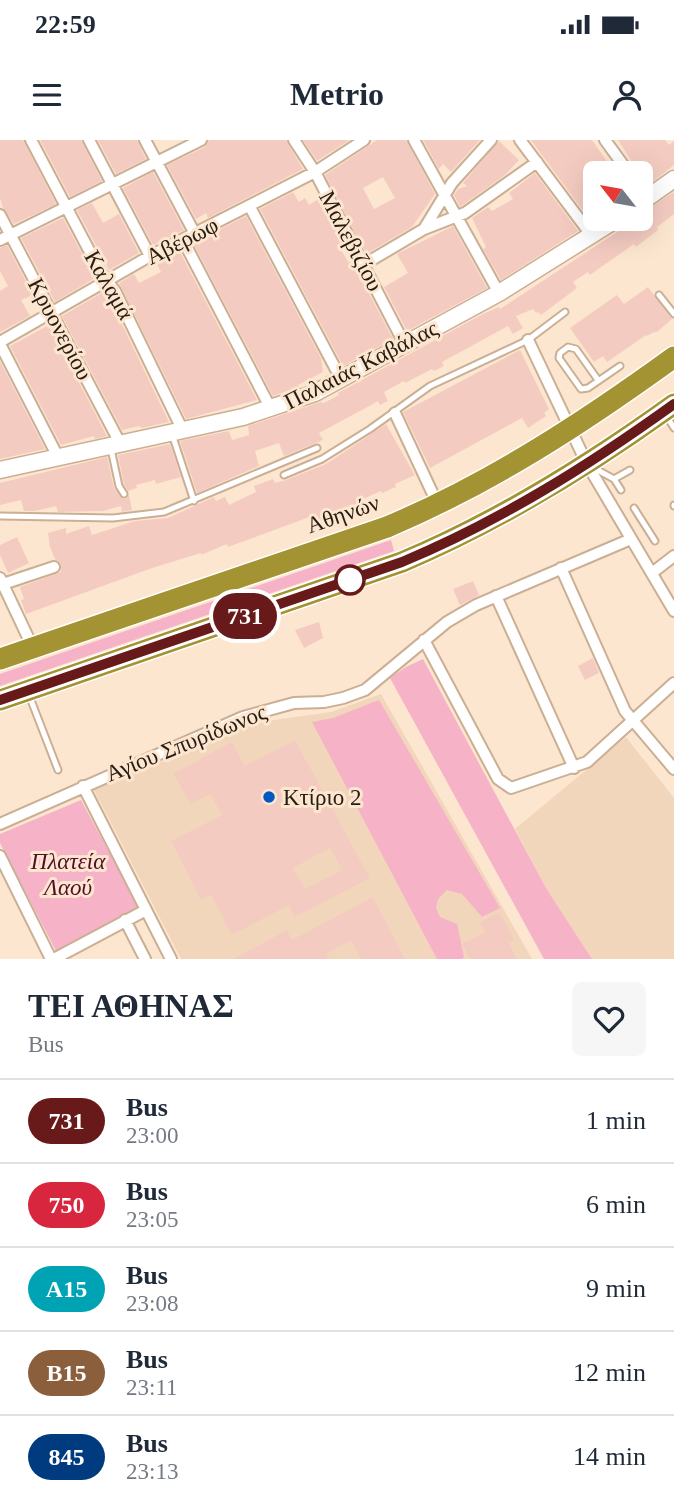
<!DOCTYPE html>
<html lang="en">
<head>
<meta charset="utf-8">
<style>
  :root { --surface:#fff; --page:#f6f6f7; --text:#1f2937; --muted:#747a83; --line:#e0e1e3 }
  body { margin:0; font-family:Georgia,serif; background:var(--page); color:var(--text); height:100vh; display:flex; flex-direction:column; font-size:26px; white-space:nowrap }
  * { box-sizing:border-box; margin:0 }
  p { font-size:23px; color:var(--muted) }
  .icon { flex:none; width:38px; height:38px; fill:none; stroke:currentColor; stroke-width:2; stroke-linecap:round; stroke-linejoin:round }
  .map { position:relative; height:819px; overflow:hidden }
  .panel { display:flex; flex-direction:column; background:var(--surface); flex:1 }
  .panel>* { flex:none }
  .badge { padding:0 14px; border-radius:23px; font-size:24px; line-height:46px }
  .needle { width:46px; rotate:301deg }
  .controls { position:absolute; left:583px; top:21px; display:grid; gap:14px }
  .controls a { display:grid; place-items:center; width:70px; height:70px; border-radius:10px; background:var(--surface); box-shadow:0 7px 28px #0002; font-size:35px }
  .map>.badge { position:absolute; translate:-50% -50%; box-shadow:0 0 0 4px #fff }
  .round { display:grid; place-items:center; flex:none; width:74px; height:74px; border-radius:10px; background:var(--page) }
  .head { display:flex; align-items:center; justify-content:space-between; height:119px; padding:0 28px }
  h1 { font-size:33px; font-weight:800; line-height:52px }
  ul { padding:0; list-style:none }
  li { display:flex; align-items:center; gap:21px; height:84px; padding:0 28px; border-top:2px solid var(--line) }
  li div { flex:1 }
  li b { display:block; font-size:26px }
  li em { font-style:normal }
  li .badge { min-width:77px; font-weight:700; text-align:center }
  .status { display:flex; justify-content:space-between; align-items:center; height:49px; padding:0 35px; background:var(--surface); direction:ltr }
  .status svg { height:19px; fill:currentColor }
  header { display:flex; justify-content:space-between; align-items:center; height:91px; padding:0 28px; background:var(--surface); font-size:32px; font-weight:800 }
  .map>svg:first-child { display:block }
  .built { fill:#f2d6bc }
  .green { fill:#f6b2c7 }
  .building { fill:#f4cbc1; fill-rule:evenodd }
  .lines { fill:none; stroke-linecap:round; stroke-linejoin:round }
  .lane-casing { stroke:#cbaf94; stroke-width:9 }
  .street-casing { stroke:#cbaf94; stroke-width:14 }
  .secondary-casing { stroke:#cbaf94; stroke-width:19 }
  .highway-casing { stroke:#fff; stroke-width:24 }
  .lane { stroke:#fff; stroke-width:5 }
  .street { stroke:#fff; stroke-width:10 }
  .secondary { stroke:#fff; stroke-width:16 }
  .highway { stroke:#a39332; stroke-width:21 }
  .line-casing { stroke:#fff; stroke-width:16 }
  .line { stroke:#681a1a; stroke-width:10 }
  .stop-dot { fill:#fff; stroke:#681a1a; stroke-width:3.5 }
  .poi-dot { fill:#0359c3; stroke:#fde6cf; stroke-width:2.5 }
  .labels { text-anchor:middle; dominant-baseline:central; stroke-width:6; stroke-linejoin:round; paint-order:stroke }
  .street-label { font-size:23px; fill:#261c12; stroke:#fde6cf }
  .poi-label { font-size:23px; fill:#261c12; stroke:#fde6cf; text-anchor:start }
  .park-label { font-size:23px; font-style:italic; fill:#500e2b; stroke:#fde6cf }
</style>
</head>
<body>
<div class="status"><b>22:59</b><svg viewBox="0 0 49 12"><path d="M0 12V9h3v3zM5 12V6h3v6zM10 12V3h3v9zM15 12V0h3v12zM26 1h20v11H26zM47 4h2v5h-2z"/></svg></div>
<header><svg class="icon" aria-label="menu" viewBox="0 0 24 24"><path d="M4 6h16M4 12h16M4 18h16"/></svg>Metrio<svg class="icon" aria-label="person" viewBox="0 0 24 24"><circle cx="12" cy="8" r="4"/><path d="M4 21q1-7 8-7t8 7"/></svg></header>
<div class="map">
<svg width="674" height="819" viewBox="0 0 674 819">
  <rect width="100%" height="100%" fill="#fde6cf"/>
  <path class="built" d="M 381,554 L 532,819 L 181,819 L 94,650 L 252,583 L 331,572 Z
    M 626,597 L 674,658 L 674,819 L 592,819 L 546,748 L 515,689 Z"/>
  <path class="green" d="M 391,400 L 394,411 L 0,546 L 0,534 Z
    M 423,519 L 546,748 L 592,819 L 544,819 L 390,538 L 406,527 Z
    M 379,560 L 500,768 L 482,777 L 462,754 L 447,750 L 438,759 L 436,768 L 440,777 L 457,784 L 464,817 L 462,819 L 437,819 L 312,582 L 333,578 Z
    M 81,660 L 139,768 L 56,811 L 0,703 L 0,694 Z"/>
  <path class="building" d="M 0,0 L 23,0 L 56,64 L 14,84 L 3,68 L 0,58 Z
    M 40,0 L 81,0 L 102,41 L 70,57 Z
    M 98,0 L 137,0 L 146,19 L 116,34 Z
    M 209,0 L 286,0 L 303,29 L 208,78 L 206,73 L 196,79 L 167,25 L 205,7 Z
    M 303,0 L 348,0 L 348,1 L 317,21 Z
    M 377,0 L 406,0 L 435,54 L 412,87 L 366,114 L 325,35 ZM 383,37 L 395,58 L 374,69 L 363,48 Z
    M 423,0 L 480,0 L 451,32 L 443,24 L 439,29 Z
    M 531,0 L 592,0 L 615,33 L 595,33 L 595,68 L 586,75 Z
    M 618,0 L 665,0 L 669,5 L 674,1 L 674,25 L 651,43 L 643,32 L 639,33 Z
    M 499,1 L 519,20 L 505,35 L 460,67 L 454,55 L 458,49 L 467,46 L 463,43 Z
    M 153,32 L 184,90 L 153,105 L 123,48 Z
    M 535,33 L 578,91 L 501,140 L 483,109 L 486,107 L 472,78 L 488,67 L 492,71 L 513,59 L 509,53 Z
    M 293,52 L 299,62 L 305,58 L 309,65 L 320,58 L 344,105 L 340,108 L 349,123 L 352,121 L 393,199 L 343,226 L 260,69 Z
    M 674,52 L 674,74 L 657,87 L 658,90 L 636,107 L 634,104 L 590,135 L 588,132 L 573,142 L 577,148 L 541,175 L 538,172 L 536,173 L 533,169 L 516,176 L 523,188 L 513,194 L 508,186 L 442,222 L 444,226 L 434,231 L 432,229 L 405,243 L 404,241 L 384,252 L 388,261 L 380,265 L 378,261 L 373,264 L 319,293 L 323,300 L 284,316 L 279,303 L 255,311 L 259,326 L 197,353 L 180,301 L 229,291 L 232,300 L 249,295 L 248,286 L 321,262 L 324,263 L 339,255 L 338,253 L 483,174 L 499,167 L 500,169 L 637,79 L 640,79 L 640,74 Z
    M 92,63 L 103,83 L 119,74 L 139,113 L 109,130 L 77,70 Z
    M 246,76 L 321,218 L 323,232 L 298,245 L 299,247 L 273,256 L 193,103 Z
    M 63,78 L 95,138 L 55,162 L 21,98 Z
    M 453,86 L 487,148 L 407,191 L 384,147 L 408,133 L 397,114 Z
    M 7,105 L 33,155 L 21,160 L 30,176 L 0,192 L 0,151 L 8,146 L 0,131 L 0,108 Z
    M 179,110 L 257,260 L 186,279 L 119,143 L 134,134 L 139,143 L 161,132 L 156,122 Z
    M 648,147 L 672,179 L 657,192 L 654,192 L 647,196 L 646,195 L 607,222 L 603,216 L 594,222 L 570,188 L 617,155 L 624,164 Z
    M 105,151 L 108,155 L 169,282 L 142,288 L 139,286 L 122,290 L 62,176 Z
    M 49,185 L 107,296 L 95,299 L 94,296 L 61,305 L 10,206 Z
    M 520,210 L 549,269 L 544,273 L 546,276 L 528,288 L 522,278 L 430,328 L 403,272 Z
    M 0,221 L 45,309 L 0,319 Z
    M 386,284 L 415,335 L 395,344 L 396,347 L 382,353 L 381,351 L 363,359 L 367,369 L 337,381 L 336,377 L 318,382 L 315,375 L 228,407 L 227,404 L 201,415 L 201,413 L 152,428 L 26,474 L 21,460 L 24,459 L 20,447 L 61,432 L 61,424 L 55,419 L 50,407 L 48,393 L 66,388 L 66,394 L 89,386 L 92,395 L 135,381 L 168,378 L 214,357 L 216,361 L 225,357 L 229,365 L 256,352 L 254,346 L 273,339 L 275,343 L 286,340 L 326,324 Z
    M 170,304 L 181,337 L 156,344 L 155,340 L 136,345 L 137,348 L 128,351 L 124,344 L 118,315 Z
    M 107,317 L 114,348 L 122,359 L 126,359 L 129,355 L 132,370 L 122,372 L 121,366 L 103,371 L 58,372 L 56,366 L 35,371 L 24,371 L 21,360 L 0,365 L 0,343 Z
    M 17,397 L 29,423 L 8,433 L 0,415 L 0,405 Z
    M 473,441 L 479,455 L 460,465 L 453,449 Z
    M 319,482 L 323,498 L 304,508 L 295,490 Z
    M 593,518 L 599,533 L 585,540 L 578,526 Z
    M 295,600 L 370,738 L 295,777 L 289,765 L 232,795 L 211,755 L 201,760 L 171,701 L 222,675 L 210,654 L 191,664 L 173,634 L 232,602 L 245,626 ZM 330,708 L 342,730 L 305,749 L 293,728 Z
    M 373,757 L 405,819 L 361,819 L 351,800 L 326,814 L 329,819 L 233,819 L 287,790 L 292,800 Z
    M 500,772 L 514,800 L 509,803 L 517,819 L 470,819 L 462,804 L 485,792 L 480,782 Z"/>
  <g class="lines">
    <g class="lane-casing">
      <path id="lane" d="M 659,155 L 674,174
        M 598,240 L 576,209 L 568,207 L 560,213 L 559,218 L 581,249 L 588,248 L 620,226
        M 667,277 L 674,288
        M 172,294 L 194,361
        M 111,309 L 119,346 L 124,354
        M 592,327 L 614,339 L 630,330
        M 284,335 L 322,319 L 370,289 L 430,246 L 528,200 L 565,172
        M 614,339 L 621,350
        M 674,366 L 674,365
        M 634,368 L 655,401
        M 0,376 L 113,378 L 164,372 L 317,308
        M 29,555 L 58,630"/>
    </g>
    <g class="street-casing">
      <path id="street" d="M 31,0 L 101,133 L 115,151 L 183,291
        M 89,0 L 150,116
        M 145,0 L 195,94
        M 294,0 L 315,32 L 405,205
        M 414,0 L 499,153
        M 520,0 L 592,96
        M 605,0 L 629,33
        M 250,67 L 341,239
        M 0,75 L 120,303
        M 424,89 L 452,43 L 491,0
        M 0,100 L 201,0
        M 183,100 L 271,269
        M 363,125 L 424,89 L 465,73 L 537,22
        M 528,200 L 587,324 L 674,471
        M 0,202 L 150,116 L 315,32 L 364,0
        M 0,204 L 58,317
        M 395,273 L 438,365
        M 561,428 L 625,571 L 674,629
        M 652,433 L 674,416
        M 0,438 L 33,508
        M 0,445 L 54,427
        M 496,456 L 574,628
        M 424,500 L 498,639 L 511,648 L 587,622 L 674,543
        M 83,646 L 171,819
        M 0,684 L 243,577 L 294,563 L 324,562 L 343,558 L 365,550 L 447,482 L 476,465 L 631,399
        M 0,716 L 51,819
        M 125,780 L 145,819
        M 54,819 L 146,770"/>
    </g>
    <g class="secondary-casing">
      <path id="secondary" d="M 640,63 L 674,39
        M 0,330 L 243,277 L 315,253 L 499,153 L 617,79"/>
    </g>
    <g class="highway-casing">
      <path id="highway" d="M 0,519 L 387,387 C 491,343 583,283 674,217
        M 0,560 L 402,422 C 499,381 588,326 674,264"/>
    </g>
    <use href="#lane" class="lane"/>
    <use href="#street" class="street"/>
    <use href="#secondary" class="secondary"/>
    <use href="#highway" class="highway"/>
  </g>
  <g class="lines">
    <g class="line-casing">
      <path id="line" d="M 0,560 L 402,422 C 500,381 588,326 674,264"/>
    </g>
    <use href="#line" class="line"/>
  </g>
  <circle class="stop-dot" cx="350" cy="440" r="14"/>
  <circle class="poi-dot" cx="269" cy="657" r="7"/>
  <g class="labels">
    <g class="street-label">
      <text transform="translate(182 101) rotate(-27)">Αβέρωφ</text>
      <text transform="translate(351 101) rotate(62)">Μαλεβιζίου</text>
      <text transform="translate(109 145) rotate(60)">Καλαμά</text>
      <text transform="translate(60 189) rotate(62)">Κρυονερίου</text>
      <text transform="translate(361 225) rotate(-27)">Παλαιάς Καβάλας</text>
      <text transform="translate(343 374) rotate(-19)">Αθηνών</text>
      <text transform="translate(186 603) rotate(-22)">Αγίου Σπυρίδωνος</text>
    </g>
    <g class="poi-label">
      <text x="283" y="657">Κτίριο 2</text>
    </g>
    <g class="park-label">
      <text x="68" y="721">Πλατεία<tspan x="68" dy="26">Λαού</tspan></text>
    </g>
  </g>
</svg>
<div class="controls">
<a><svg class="needle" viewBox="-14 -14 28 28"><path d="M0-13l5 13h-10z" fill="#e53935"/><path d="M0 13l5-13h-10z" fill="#747a83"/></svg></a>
</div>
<b class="badge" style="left:245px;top:476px;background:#681a1a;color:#fff">731</b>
</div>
<section class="panel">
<div class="head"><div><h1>ΤΕΙ ΑΘΗΝΑΣ</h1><p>Bus</p></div><a class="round"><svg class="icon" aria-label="heart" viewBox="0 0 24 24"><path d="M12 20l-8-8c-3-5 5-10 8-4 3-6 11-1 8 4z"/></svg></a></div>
<ul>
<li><span class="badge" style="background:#681a1a;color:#fff">731</span><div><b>Bus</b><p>23:00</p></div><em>1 min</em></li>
<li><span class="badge" style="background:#d7263d;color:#fff">750</span><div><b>Bus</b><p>23:05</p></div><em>6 min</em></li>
<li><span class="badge" style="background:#00a3b4;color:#fff">Α15</span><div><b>Bus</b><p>23:08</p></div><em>9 min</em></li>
<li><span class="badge" style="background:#8b5e3c;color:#fff">Β15</span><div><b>Bus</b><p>23:11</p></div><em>12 min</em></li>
<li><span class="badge" style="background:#003b80;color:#fff">845</span><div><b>Bus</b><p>23:13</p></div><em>14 min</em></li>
</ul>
</section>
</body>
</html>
